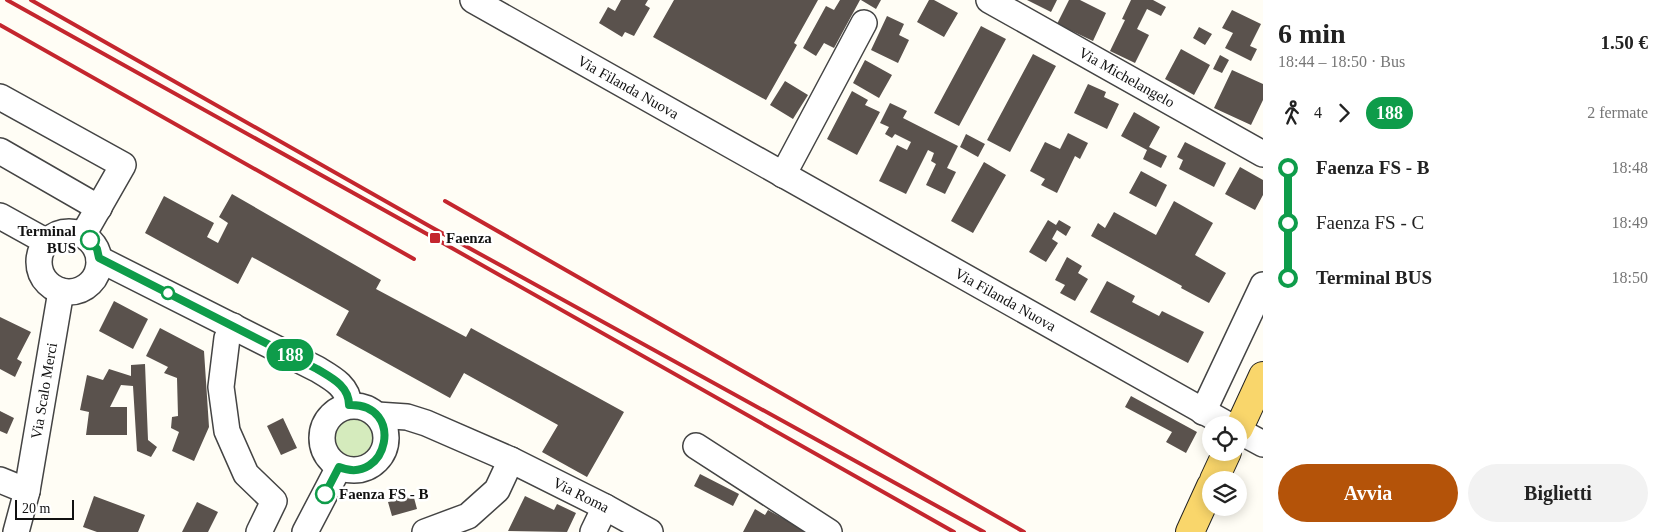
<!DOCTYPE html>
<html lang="it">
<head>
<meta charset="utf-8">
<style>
  :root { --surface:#fff; --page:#f2f2f2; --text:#222; --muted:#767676; --accent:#b45309 }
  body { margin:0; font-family:"Times New Roman",serif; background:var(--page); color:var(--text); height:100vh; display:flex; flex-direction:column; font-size:19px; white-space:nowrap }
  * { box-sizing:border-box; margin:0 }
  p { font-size:16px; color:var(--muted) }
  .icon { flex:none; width:28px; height:28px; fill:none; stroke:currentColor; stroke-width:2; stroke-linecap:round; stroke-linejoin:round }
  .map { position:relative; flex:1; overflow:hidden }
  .sheet { display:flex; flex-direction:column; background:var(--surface); width:400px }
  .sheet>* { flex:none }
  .badge { padding:0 10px; border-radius:16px; font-size:18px; line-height:32px }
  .controls { position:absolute; left:1202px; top:416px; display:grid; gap:10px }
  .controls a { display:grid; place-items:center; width:45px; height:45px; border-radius:50%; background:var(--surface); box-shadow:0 2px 12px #0003; font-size:25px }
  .scale { position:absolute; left:15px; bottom:12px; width:59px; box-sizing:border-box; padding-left:5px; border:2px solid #111; border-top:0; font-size:14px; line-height:18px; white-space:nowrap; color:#111; -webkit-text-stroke:4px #fff; paint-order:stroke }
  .map>.badge { position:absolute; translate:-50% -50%; box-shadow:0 0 0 2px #fff }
  .legs { display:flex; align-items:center; gap:8px; height:55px; padding:0 15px; font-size:16px }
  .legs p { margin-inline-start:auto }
  .overview { display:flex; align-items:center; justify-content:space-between; height:85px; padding:0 15px }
  h1 { font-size:28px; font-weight:800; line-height:38px }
  .button { display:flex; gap:10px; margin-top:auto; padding:10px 15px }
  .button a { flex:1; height:58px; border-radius:30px; background:var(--accent); color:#fff; font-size:20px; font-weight:800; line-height:58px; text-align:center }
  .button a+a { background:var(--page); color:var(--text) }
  ul { padding:0 15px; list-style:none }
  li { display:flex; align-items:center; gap:18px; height:55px; font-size:19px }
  li i { display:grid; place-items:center; width:8px; height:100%; margin:0 6px; background:currentColor }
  li i::after { content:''; width:12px; height:12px; margin:-6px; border:4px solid; border-radius:50%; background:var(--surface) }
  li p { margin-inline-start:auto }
  li:first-child i { background:linear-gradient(#0000 50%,currentColor 0) }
  li:last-child i { background:linear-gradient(currentColor 50%,#0000 0) }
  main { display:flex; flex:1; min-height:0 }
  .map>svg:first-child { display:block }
  .green { fill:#d5ebbd }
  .building { fill:#5a524d }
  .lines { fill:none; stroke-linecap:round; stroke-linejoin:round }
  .minor-casing { stroke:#444; stroke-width:28 }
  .major-casing { stroke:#222; stroke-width:30 }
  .minor { stroke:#fff; stroke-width:25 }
  .major { stroke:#f9d66b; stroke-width:28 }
  .rail { stroke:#c4262e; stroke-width:4 }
  .line-1-casing { stroke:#fff; stroke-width:11 }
  .line-1 { stroke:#0e9c4a; stroke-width:8 }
  .poi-dot { fill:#c4262e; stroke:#fff; stroke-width:2 }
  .stop-1-dot { fill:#fff; stroke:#0e9c4a; stroke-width:2.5 }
  .labels { text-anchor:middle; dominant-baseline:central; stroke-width:5; stroke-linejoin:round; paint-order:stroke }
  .street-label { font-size:15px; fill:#111; stroke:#fff }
  .stop-label { font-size:15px; font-weight:bold; fill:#111; stroke:#fff; text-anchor:end }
  .poi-label { font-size:15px; font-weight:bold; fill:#111; stroke:#fff; text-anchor:start }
</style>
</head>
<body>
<main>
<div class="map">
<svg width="1263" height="532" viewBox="0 0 1263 532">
  <rect width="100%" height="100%" fill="#fffdf5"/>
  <path class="green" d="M331 437a23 23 0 1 1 46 0a23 23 0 1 1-46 0Z"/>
  <path class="building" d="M 621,0 L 648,0 L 645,5 L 650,8 L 634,36 L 625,32 L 622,37 L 599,23 L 608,7 L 615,11 Z
    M 674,0 L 818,0 L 794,43 L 797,45 L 766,100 L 653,37 Z
    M 840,0 L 860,0 L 834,48 L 824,43 L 816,56 L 803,48 L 826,6 L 834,10 Z
    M 861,0 L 881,0 L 876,9 Z
    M 929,0 L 934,0 L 958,13 L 944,37 L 917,22 Z
    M 1027,0 L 1057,0 L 1051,12 Z
    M 1069,0 L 1080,0 L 1106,13 L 1093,41 L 1057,24 Z
    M 1131,0 L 1153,0 L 1166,7 L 1161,16 L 1147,9 L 1137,29 L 1149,35 L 1135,63 L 1110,51 L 1125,20 L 1122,19 Z
    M 1232,10 L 1261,24 L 1250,46 L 1257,49 L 1251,61 L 1225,48 L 1233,33 L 1222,28 Z
    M 887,16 L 904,24 L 899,35 L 909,40 L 898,63 L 871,50 Z
    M 981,26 L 1006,39 L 959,126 L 934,113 Z
    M 1199,27 L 1212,34 L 1205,45 L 1193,38 Z
    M 1181,49 L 1210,65 L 1194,95 L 1165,79 Z
    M 1033,54 L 1056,66 L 1010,152 L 987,140 Z
    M 1220,55 L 1229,60 L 1222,73 L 1213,69 Z
    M 865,60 L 892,75 L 879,98 L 853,83 Z
    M 1232,70 L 1263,84 L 1263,100 L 1251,125 L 1214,108 Z
    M 785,81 L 808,95 L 793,119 L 770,105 Z
    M 1088,84 L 1106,92 L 1104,97 L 1119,104 L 1107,129 L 1074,113 Z
    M 852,91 L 868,100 L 865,105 L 880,112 L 857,155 L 827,139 Z
    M 890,103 L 907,111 L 903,118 L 958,146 L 947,168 L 956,172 L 945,194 L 926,185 L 936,164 L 931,161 L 934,153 L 928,150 L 906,194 L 879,181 L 897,145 L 907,150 L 911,142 L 895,134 L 892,138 L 885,134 L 889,127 L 880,123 Z
    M 1134,112 L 1160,127 L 1149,147 L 1167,156 L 1161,168 L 1143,159 L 1147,150 L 1121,136 Z
    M 1068,133 L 1088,143 L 1080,159 L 1075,156 L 1057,193 L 1041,185 L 1045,179 L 1030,171 L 1045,142 L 1060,149 Z
    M 966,134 L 985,144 L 978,157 L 960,147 Z
    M 1185,142 L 1226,163 L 1214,187 L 1179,169 L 1183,160 L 1177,157 Z
    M 984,162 L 1006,175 L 973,233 L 951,221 Z
    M 1240,167 L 1263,180 L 1263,195 L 1255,210 L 1225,194 Z
    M 1141,171 L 1167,185 L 1156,207 L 1129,193 Z
    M 232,194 L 381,280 L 376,289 L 466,337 L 471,328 L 624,412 L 587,477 L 542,452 L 558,425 L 464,373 L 450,398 L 336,335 L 349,311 L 272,268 L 252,257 L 238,284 L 145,233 L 164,196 L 214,223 L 207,237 L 218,243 L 228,223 L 219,217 Z
    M 1174,201 L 1213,223 L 1195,255 L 1226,273 L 1209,303 L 1181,288 L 1182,286 L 1091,236 L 1098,223 L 1105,228 L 1114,212 L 1156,235 Z
    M 1048,220 L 1056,225 L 1059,220 L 1071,227 L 1066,236 L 1057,230 L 1052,239 L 1058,243 L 1046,262 L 1029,252 Z
    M 1067,257 L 1082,266 L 1078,273 L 1088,279 L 1075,301 L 1060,293 L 1065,285 L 1055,280 Z
    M 1107,281 L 1135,296 L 1132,302 L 1159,316 L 1162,311 L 1204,332 L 1188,363 L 1090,312 Z
    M 114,301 L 148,319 L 133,349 L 99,331 Z
    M 0,317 L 31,332 L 17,359 L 22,362 L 15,377 L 0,369 Z
    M 160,328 L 204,351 L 209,427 L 194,461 L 172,451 L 179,432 L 171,428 L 172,417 L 178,416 L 177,378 L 164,373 L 168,367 L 146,356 Z
    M 145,364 L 148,440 L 157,447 L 151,457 L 137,451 L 133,386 L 121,385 L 110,407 L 127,407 L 127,435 L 86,435 L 89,412 L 80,410 L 87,375 L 103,380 L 109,369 L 131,376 L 131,365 Z
    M 1131,396 L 1197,432 L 1186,453 L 1166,442 L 1172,432 L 1125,407 Z
    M 0,411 L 14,418 L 7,434 L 0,431 Z
    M 283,418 L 297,448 L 281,455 L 267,426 Z
    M 700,474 L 739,494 L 733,506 L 694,486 Z
    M 413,494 L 417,509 L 392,516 L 388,502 Z
    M 94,496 L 145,515 L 138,532 L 97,532 L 83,527 Z
    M 525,496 L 554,510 L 557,504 L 576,513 L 567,532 L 508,531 Z
    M 197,502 L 218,512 L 208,532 L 182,532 Z
    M 755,509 L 765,515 L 768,510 L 808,532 L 743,532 Z"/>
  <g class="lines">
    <g class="minor-casing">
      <g id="minor">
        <path id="s1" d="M 473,0 L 1228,425"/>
        <path id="s2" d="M 989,0 L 1263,154"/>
        <path d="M 0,97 L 123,165 L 83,235"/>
        <path d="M 0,151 L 99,208"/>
        <path d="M 783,175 L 864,23"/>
        <path d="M 0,216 L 47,242"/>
        <circle cx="69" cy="262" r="30"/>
        <path d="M 99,259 L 317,369 C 332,378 348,386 349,405"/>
        <path d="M 233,326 L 227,338 L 221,387 L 227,431 L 246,474 L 274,501 L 259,532"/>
        <circle cx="354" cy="438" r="32"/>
        <path d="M 1203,412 L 1263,285"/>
        <path id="s3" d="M 377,415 L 407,417 L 426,423 L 511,460 L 605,507 L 650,532"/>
        <path d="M 1239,431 L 1263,444"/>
        <path d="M 696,446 L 829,532"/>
        <path d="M 0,480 L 27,491"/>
        <path id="s4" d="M 16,532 L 27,491 L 61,291"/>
        <path d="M 305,532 L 339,467"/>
        <path d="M 425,532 L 468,516 L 497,490 L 511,460"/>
        <path d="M 593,532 L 605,507"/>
      </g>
    </g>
    <g class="major-casing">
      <path id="major" d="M 1239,428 L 1263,376
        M 1214,480 L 1227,452
        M 1190,532 L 1211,486"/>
    </g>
    <use href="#minor" class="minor"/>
    <use href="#major" class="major"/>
    <path class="rail" d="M 7,0 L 427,234 L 954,532
      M 31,0 L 431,227 L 984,532
      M 0,25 L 414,259
      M 445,201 L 1024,532"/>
  </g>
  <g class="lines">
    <g class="line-1-casing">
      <path id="line-1" d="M 90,240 L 97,249 L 99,258 L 317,369 C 332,378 349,386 349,405 C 406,403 388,487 339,467 L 325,494"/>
    </g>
    <use href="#line-1" class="line-1"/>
  </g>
  <rect class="poi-dot" x="429" y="232" width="12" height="12" rx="2.5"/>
  <g class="stop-1-dot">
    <circle cx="90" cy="240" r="9"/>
    <circle cx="168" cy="293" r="6"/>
    <circle cx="325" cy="494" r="9"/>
  </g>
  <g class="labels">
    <g class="street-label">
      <text stroke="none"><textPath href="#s2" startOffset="158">Via Michelangelo</textPath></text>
      <text stroke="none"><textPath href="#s1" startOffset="178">Via Filanda Nuova</textPath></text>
      <text stroke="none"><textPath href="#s1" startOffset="611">Via Filanda Nuova</textPath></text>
      <text stroke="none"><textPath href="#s4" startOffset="144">Via Scalo Merci</textPath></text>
      <text stroke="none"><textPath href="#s3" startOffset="221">Via Roma</textPath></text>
    </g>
    <g class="stop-label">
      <text x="76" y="231">Terminal<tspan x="76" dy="17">BUS</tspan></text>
      <text x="339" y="494" text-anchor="start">Faenza FS - B</text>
    </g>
    <g class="poi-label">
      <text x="446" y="238">Faenza</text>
    </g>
  </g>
</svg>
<div class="controls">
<a><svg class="icon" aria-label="locate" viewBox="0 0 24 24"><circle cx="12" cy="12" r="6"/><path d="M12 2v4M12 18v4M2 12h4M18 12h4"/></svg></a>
<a><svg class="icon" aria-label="layers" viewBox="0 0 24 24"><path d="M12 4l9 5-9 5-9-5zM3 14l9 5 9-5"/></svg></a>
</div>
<div class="scale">20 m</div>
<b class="badge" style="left:290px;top:355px;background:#0e9c4a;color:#fff">188</b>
</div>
<section class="sheet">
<div class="overview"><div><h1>6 min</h1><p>18:44 – 18:50 · Bus</p></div><b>1.50 €</b></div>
<div class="legs"><svg class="icon" aria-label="walk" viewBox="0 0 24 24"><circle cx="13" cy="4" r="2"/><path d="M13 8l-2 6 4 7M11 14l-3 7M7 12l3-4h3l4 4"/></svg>4<svg class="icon" aria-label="forward" viewBox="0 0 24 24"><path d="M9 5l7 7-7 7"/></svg><b class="badge" style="background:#0e9c4a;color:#fff">188</b><p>2 fermate</p></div>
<ul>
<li><i style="color:#0e9c4a"></i><b>Faenza FS - B</b><p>18:48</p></li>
<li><i style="color:#0e9c4a"></i><span>Faenza FS - C</span><p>18:49</p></li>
<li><i style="color:#0e9c4a"></i><b>Terminal BUS</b><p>18:50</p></li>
</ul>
<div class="button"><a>Avvia</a><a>Biglietti</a></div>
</section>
</main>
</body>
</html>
